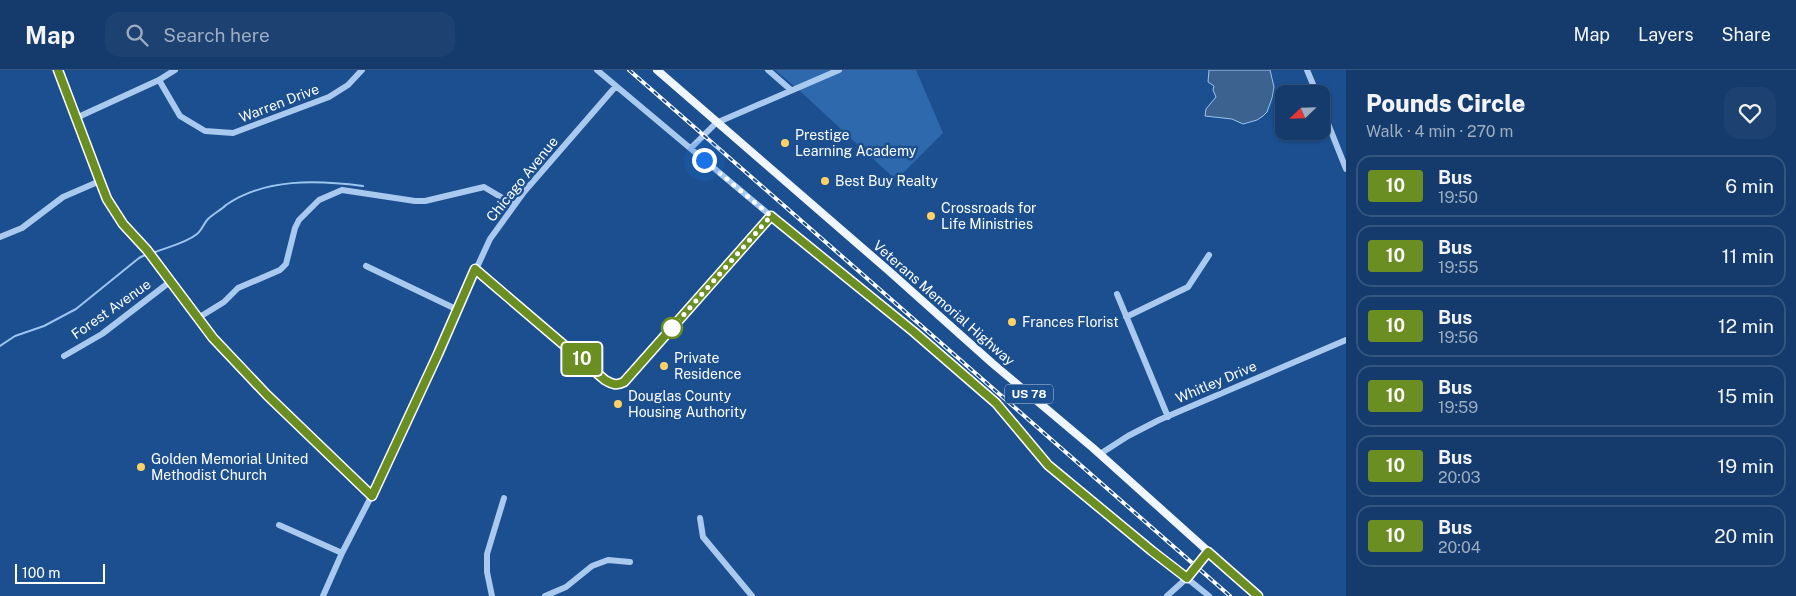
<!DOCTYPE html>
<html lang="en">
<head>
<meta charset="utf-8">
<style>
  :root { --surface:#143b6b; --page:#1d4271; --text:#f1f3f6; --muted:#9dadc1; --line:#33557e }
  body { margin:0; font-family:"Public Sans",sans-serif; background:var(--page); color:var(--text); height:100vh; display:flex; flex-direction:column; font-size:19px; white-space:nowrap }
  * { box-sizing:border-box; margin:0 }
  p { font-size:16px; color:var(--muted) }
  .icon { flex:none; width:28px; height:28px; fill:none; stroke:currentColor; stroke-width:2; stroke-linecap:round; stroke-linejoin:round }
  .map { position:relative; flex:1; overflow:hidden }
  .sheet { display:flex; flex-direction:column; background:var(--surface); width:450px }
  .sheet>* { flex:none }
  .badge { padding:0 10px; border-radius:4px; font-size:18px; line-height:32px }
  .needle { width:32px; rotate:247deg }
  .controls { position:absolute; left:1275px; top:15px; display:grid; gap:10px }
  .controls a { display:grid; place-items:center; width:55px; height:55px; border-radius:10px; background:var(--surface); box-shadow:0 1px 4px #0004,0 0 0 1px var(--line); font-size:25px }
  .scale { position:absolute; left:15px; bottom:12px; width:90px; box-sizing:border-box; padding-left:5px; border:2px solid #fff; border-top:0; font-size:14px; line-height:18px; white-space:nowrap; color:#fff; -webkit-text-stroke:4px #1b4f8f; paint-order:stroke }
  .you { position:absolute; width:25px; height:25px; margin:-12px; border:4px solid #fff; border-radius:50%; background:#1a73e8; box-shadow:0 0 0 8px #1a73e833 }
  .map>.badge { position:absolute; translate:-50% -50%; box-shadow:0 0 0 2px #fff }
  .round { display:grid; place-items:center; flex:none; width:52px; height:52px; border-radius:15px; background:var(--page) }
  .overview { display:flex; align-items:center; justify-content:space-between; height:85px; padding:0 20px }
  h1 { font-size:24px; font-weight:800; line-height:38px }
  ul { padding:0; list-style:none }
  li { display:flex; align-items:center; gap:15px; height:62px; margin:0 10px 8px; padding:0 10px; border:2px solid var(--line); border-radius:15px }
  li div { flex:1 }
  li b { display:block; font-size:19px }
  li em { font-style:normal }
  li .badge { min-width:55px; font-weight:700; text-align:center }
  header { display:flex; align-items:center; gap:30px; box-sizing:border-box; height:70px; padding:0 25px; background:var(--surface); border-bottom:1px solid var(--line) }
  header strong { font-size:24px }
  nav { display:flex; gap:28px; margin-inline-start:auto; font-size:18px }
  .search { width:350px; height:45px; background:var(--page); display:flex; align-items:center; gap:12px; box-sizing:border-box; padding:0 18px; border-radius:15px; color:var(--muted); font-size:19px }
  main { display:flex; flex:1; min-height:0 }
  .map>svg:first-child { display:block }
  .green { fill:#2e69ad }
  .water { fill:#3c6290; stroke:#9cc4f0 }
  .lines { fill:none; stroke-linecap:round; stroke-linejoin:round }
  .stream { stroke:#9cc4f0; stroke-width:2 }
  .minor { stroke:#a9c9ee; stroke-width:6 }
  .major { stroke:#f0f6ff; stroke-width:8 }
  .rail-casing { stroke:#fff; stroke-width:4 }
  .rail { stroke:#1b4f8f; stroke-width:2; stroke-dasharray:5.5; stroke-linecap:butt }
  .line-casing { stroke:#fff; stroke-width:11 }
  .line { stroke:#6b8e23; stroke-width:8 }
  .walk { stroke:#fff; stroke-width:5; stroke-dasharray:0 9 }
  .poi-dot { fill:#ffd166; stroke:#1b4f8f; stroke-width:2 }
  .stop-dot { fill:#fff; stroke:#6b8e23; stroke-width:2.5 }
  .labels { text-anchor:middle; dominant-baseline:central; stroke-width:5; stroke-linejoin:round; paint-order:stroke }
  .shield { fill:#1b4f8f; stroke:#bbcadd; stroke-width:1 }
  .shield-label { font-size:12px; font-weight:bold; fill:#fff }
  .street-label { font-size:14px; fill:#fff; stroke:#1b4f8f }
  .poi-label { font-size:14px; fill:#fff; stroke:#1b4f8f; text-anchor:start }
</style>
</head>
<body>
<header>
<strong>Map</strong>
<div class="search"><svg class="icon" aria-label="search" viewBox="0 0 24 24"><circle cx="10" cy="10" r="6"/><path d="M15 15l6 6"/></svg>Search here</div>
<nav><a>Map</a><a>Layers</a><a>Share</a></nav>
</header>
<main>
<div class="map">
<svg width="1346" height="526" viewBox="0 0 1346 526">
  <rect width="100%" height="100%" fill="#1b4f8f"/>
  <path class="green" d="M 775,0 L 916,0 L 943,63 L 896,110 L 800,21 Z"/>
  <path class="water" d="M 1209,0 L 1270,0 L 1274,17 L 1272,28 L 1267,42 L 1263,46 L 1257,50 L 1243,54 L 1232,49 L 1205,46 L 1206,39 L 1216,27 L 1213,20 L 1214,16 L 1208,12 Z"/>
  <g class="lines">
    <path class="stream" d="M 155,182 C 168,177 186,173 197,164 C 202,160 204,153 208,149 C 213,144 221,140 226,135 C 265,108 317,110 363,116
      M 0,276 L 15,266 L 44,256 L 76,239 L 139,188 L 145,185"/>
    <path class="minor" d="M 58,0 L 100,111 L 107,129 L 123,154 L 147,180 L 213,268 L 267,325 L 372,425
      M 597,0 L 771,146 L 914,262 L 974,314 L 996,333 L 1048,395 L 1060,406 L 1209,526
      M 768,0 L 791,20
      M 1307,0 L 1317,24
      M 159,10 L 180,46 L 205,61 L 233,63 L 329,27 L 348,15 L 362,0
      M 1321,36 L 1346,99
      M 76,48 L 159,10 L 175,0
      M 691,78 L 716,53 L 839,0
      M 0,167 L 22,158 L 63,127 L 100,111
      M 366,196 L 458,240
      M 475,199 L 605,310 C 612,314 616,316 623,312 L 771,146
      M 1117,224 L 1168,347
      M 1126,247 L 1188,217 L 1209,185
      M 198,248 L 224,232 L 238,218 L 280,200 L 286,194 L 295,158 L 299,150 L 319,130 L 342,120 L 415,131 L 425,131 L 484,117 L 514,135
      M 64,286 L 102,264 L 171,211
      M 1100,384 L 1128,366 L 1159,350 L 1346,270
      M 700,448 L 703,467 L 752,526
      M 279,455 L 342,483
      M 323,526 L 342,483 L 372,425 L 490,169 L 524,122 L 616,16
      M 492,526 L 487,502 L 487,484 L 504,428
      M 545,526 L 566,517 L 592,496 L 608,490 L 630,492
      M 1167,526 L 1187,508 L 1208,482"/>
    <path class="major" d="M 657,0 L 889,201 L 992,293 L 1093,378 L 1258,526"/>
    <g class="rail-casing">
      <path id="rail" d="M 629,0 L 1230,526"/>
    </g>
    <use href="#rail" class="rail"/>
  </g>
  <g class="lines">
    <g class="line-casing">
      <path id="line" d="M 58,0 L 100,111 L 107,129 L 123,154 L 147,180 L 213,268 L 267,325 L 372,426 L 438,284 L 475,199 L 605,310 C 612,314 616,316 624,312 L 771,146 L 914,262 L 974,314 L 996,333 L 1048,395 L 1152,481 L 1187,508 L 1208,482 L 1258,526"/>
    </g>
    <use href="#line" class="line"/>
    <path class="walk" d="M 672,258 L 771,146 L 704,90"/>
  </g>
  <g class="poi-dot">
    <circle cx="785" cy="73" r="5"/>
    <circle cx="825" cy="111" r="5"/>
    <circle cx="931" cy="146" r="5"/>
    <circle cx="1012" cy="252" r="5"/>
    <circle cx="664" cy="296" r="5"/>
    <circle cx="618" cy="334" r="5"/>
    <circle cx="141" cy="397" r="5"/>
  </g>
  <circle class="stop-dot" cx="672" cy="258" r="10"/>
  <g class="labels">
    <rect class="shield" x="1005" y="314.5" width="48" height="19" rx="4"/>
    <g class="shield-label">
      <text x="1029" y="324">US 78</text>
    </g>
    <g class="street-label">
      <text transform="translate(279 33) rotate(-21)">Warren Drive</text>
      <text transform="translate(522 109) rotate(-51)">Chicago Avenue</text>
      <text transform="translate(944 233) rotate(41)">Veterans Memorial Highway</text>
      <text transform="translate(111 239) rotate(-35)">Forest Avenue</text>
      <text transform="translate(1216 312) rotate(-23)">Whitley Drive</text>
    </g>
    <g class="poi-label">
      <text x="795" y="65">Prestige<tspan x="795" dy="16">Learning Academy</tspan></text>
      <text x="835" y="111">Best Buy Realty</text>
      <text x="941" y="138">Crossroads for<tspan x="941" dy="16">Life Ministries</tspan></text>
      <text x="1022" y="252">Frances Florist</text>
      <text x="674" y="288">Private<tspan x="674" dy="16">Residence</tspan></text>
      <text x="628" y="326">Douglas County<tspan x="628" dy="16">Housing Authority</tspan></text>
      <text x="151" y="389">Golden Memorial United<tspan x="151" dy="16">Methodist Church</tspan></text>
    </g>
  </g>
</svg>
<div class="controls">
<a><svg class="needle" viewBox="-14 -14 28 28"><path d="M0-13l5 13h-10z" fill="#e53935"/><path d="M0 13l5-13h-10z" fill="#9dadc1"/></svg></a>
</div>
<div class="scale">100 m</div>
<div class="you" style="left:704px;top:90px"></div>
<b class="badge" style="left:582px;top:289px;background:#6b8e23;color:#fff">10</b>
</div>
<section class="sheet">
<div class="overview"><div><h1>Pounds Circle</h1><p>Walk · 4 min · 270 m</p></div><a class="round"><svg class="icon" aria-label="heart" viewBox="0 0 24 24"><path d="M12 20l-8-8c-3-5 5-10 8-4 3-6 11-1 8 4z"/></svg></a></div>
<ul>
<li><span class="badge" style="background:#6b8e23;color:#fff">10</span><div><b>Bus</b><p>19:50</p></div><em>6 min</em></li>
<li><span class="badge" style="background:#6b8e23;color:#fff">10</span><div><b>Bus</b><p>19:55</p></div><em>11 min</em></li>
<li><span class="badge" style="background:#6b8e23;color:#fff">10</span><div><b>Bus</b><p>19:56</p></div><em>12 min</em></li>
<li><span class="badge" style="background:#6b8e23;color:#fff">10</span><div><b>Bus</b><p>19:59</p></div><em>15 min</em></li>
<li><span class="badge" style="background:#6b8e23;color:#fff">10</span><div><b>Bus</b><p>20:03</p></div><em>19 min</em></li>
<li><span class="badge" style="background:#6b8e23;color:#fff">10</span><div><b>Bus</b><p>20:04</p></div><em>20 min</em></li>
</ul>
</section>
</main>
</body>
</html>
